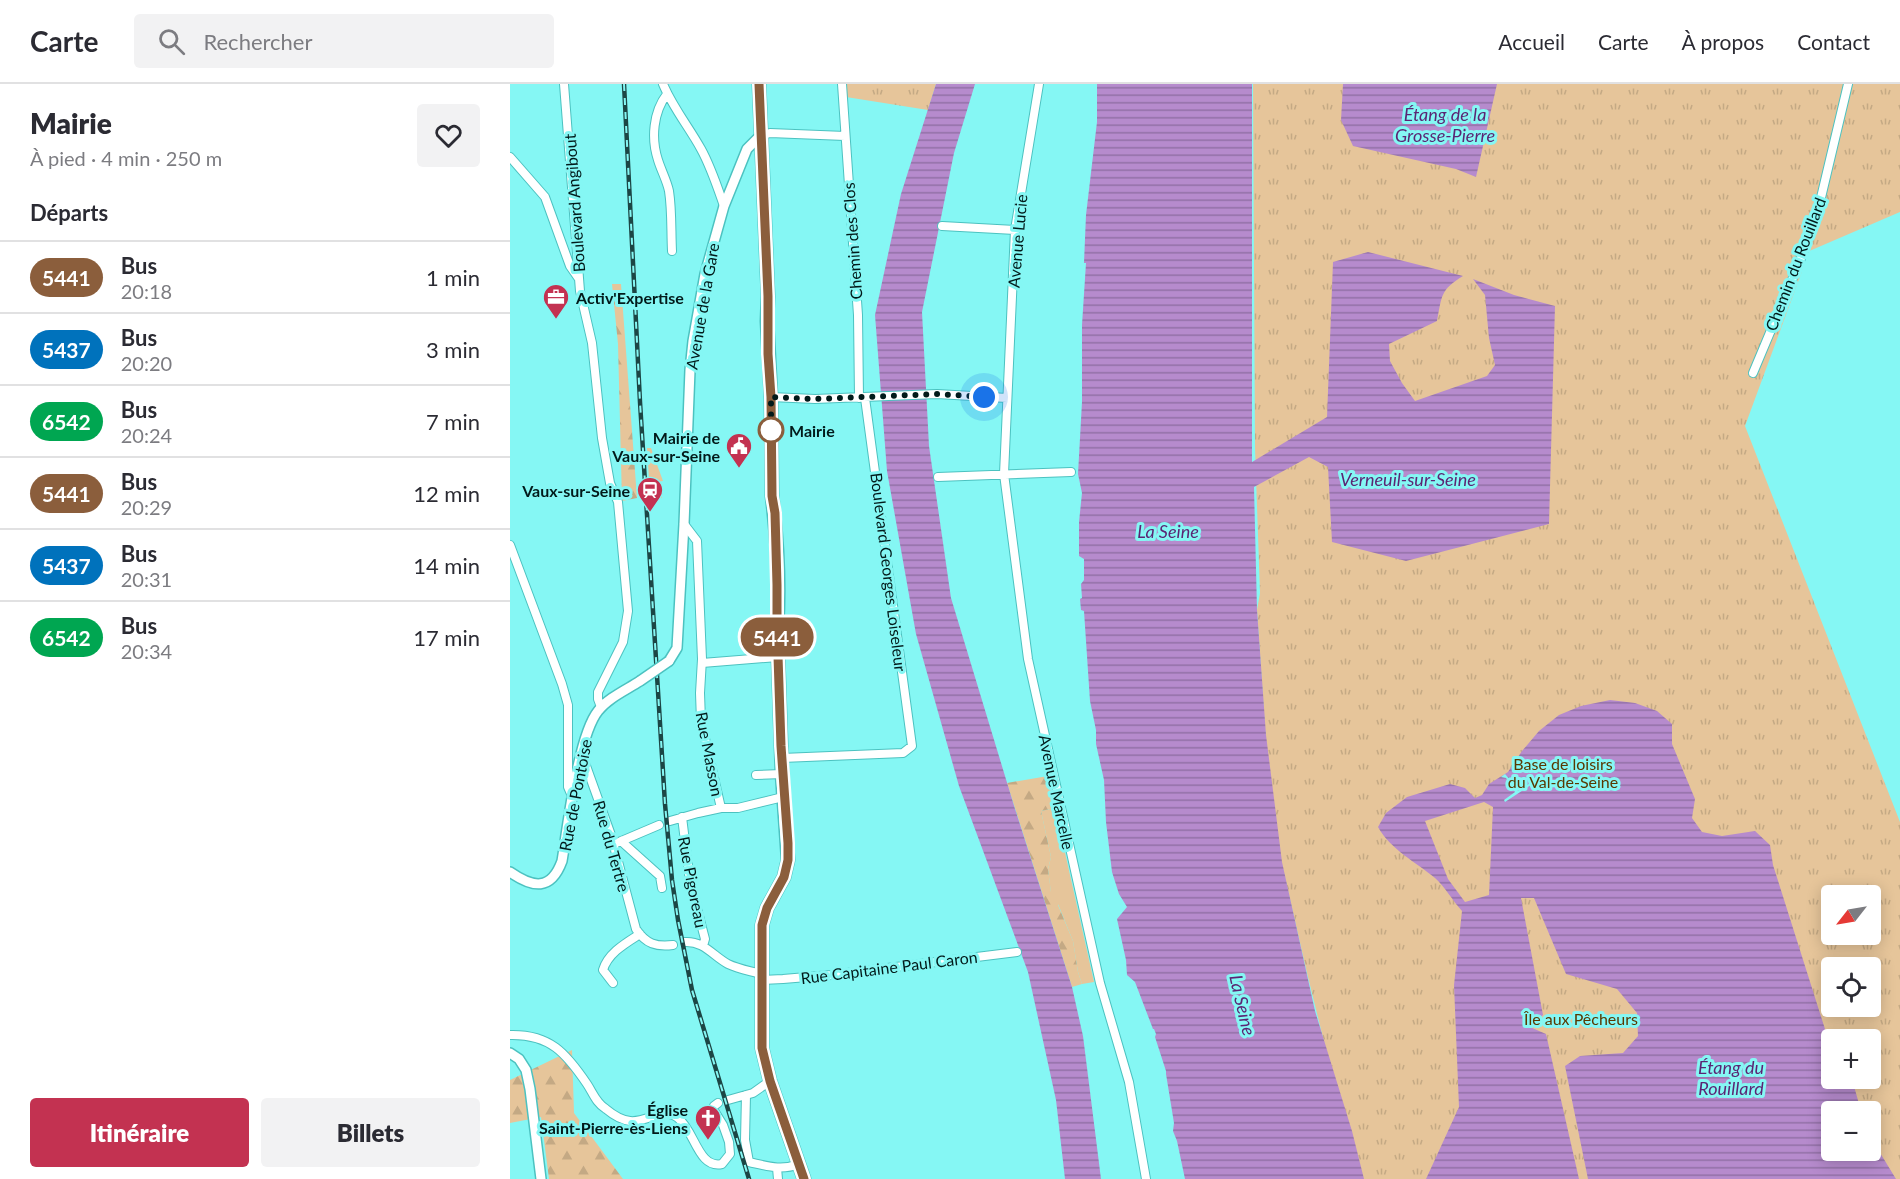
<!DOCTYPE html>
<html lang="fr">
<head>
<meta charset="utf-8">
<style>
  :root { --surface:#fff; --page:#f2f2f3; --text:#2b2b33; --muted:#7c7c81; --line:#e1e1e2; --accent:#c33251 }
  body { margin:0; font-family:Lato,sans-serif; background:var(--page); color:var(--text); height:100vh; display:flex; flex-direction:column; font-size:22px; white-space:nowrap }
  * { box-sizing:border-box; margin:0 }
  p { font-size:20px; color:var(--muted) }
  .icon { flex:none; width:33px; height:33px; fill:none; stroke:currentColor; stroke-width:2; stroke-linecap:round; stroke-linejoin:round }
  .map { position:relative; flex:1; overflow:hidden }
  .drawer { display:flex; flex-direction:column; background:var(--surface); width:510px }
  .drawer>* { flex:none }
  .badge { padding:0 12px; border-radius:20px; font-size:21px; line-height:39px }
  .needle { width:39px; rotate:239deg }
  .buttons { position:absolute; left:1311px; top:801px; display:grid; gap:12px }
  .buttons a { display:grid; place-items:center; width:60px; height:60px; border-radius:6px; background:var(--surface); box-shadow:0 3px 15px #0003; font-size:30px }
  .you { position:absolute; width:30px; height:30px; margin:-15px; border:4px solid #fff; border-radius:50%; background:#1a73e8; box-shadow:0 0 0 9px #1a73e833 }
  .map>.badge { position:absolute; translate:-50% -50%; box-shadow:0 0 0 3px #fff }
  h2 { padding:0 30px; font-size:22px; line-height:54px }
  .round { display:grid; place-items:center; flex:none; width:63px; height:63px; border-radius:6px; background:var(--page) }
  .summary { display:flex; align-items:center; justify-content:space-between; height:102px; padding:0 30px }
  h1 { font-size:28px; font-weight:800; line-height:45px }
  .primary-button { display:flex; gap:12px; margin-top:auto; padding:12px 30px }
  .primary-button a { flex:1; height:69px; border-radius:6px; background:var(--accent); color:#fff; font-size:24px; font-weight:800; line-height:69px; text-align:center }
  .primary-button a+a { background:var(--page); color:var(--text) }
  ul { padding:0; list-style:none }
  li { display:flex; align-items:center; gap:18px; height:72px; padding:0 30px; border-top:2px solid var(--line) }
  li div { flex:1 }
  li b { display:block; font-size:22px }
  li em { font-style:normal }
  li .badge { min-width:66px; font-weight:700; text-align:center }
  header { display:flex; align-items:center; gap:36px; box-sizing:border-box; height:84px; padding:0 30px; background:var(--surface); border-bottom:2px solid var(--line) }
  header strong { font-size:28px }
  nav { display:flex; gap:33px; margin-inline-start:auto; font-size:21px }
  .search { width:420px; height:54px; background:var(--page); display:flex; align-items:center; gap:15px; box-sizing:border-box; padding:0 21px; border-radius:6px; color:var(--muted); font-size:22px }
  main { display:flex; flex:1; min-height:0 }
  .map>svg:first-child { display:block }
  .grass { fill:#e6c59a }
  .forest { fill:url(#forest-firs) }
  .park { fill:url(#park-tufts); fill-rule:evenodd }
  .water { fill:url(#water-rules); fill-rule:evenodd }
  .pier { fill:#85f7f4 }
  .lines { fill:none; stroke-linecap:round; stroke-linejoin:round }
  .minor-casing { stroke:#4cc2c0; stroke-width:10 }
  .tertiary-casing { stroke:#4cc2c0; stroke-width:12 }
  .primary-casing { stroke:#4cc2c0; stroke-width:15 }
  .minor { stroke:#fff; stroke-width:8 }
  .tertiary { stroke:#fff; stroke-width:9 }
  .primary { stroke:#fff; stroke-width:12 }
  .rail-casing { stroke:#1c4645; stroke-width:4.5 }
  .rail { stroke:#85f7f4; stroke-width:2; stroke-dasharray:7; stroke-linecap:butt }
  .tertiary-bridge-casing { stroke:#4cc2c0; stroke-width:12; stroke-linecap:butt }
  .tertiary-bridge { stroke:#fff; stroke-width:9 }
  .line-casing { stroke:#fff; stroke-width:14 }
  .line { stroke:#8b5e3c; stroke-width:9 }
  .walk { stroke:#021a1a; stroke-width:6; stroke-dasharray:0 10.8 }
  .stop-dot { fill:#fff; stroke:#8b5e3c; stroke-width:3 }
  .labels { text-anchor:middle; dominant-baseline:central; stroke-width:6; stroke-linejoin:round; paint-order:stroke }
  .street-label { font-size:16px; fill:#021a1a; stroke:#85f7f4 }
  .poi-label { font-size:16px; font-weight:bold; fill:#021a1a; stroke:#85f7f4; text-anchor:end }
  .stop-label { font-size:16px; font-weight:bold; fill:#021a1a; stroke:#85f7f4; text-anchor:start }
  .park-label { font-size:16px; fill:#593800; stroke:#85f7f4 }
  .water-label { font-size:18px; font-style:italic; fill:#5b2573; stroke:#85f7f4 }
</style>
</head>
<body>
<header>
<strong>Carte</strong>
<div class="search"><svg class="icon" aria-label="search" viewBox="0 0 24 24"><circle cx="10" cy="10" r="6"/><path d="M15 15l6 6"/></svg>Rechercher</div>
<nav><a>Accueil</a><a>Carte</a><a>À propos</a><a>Contact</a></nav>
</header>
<main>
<section class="drawer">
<div class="summary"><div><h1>Mairie</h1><p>À pied · 4 min · 250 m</p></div><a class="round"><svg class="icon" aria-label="heart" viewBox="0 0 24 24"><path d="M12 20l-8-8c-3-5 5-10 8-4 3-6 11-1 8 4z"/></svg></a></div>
<h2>Départs</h2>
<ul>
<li><span class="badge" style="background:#8b5e3c;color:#fff">5441</span><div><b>Bus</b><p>20:18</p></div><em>1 min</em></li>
<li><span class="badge" style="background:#0072bc;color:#fff">5437</span><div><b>Bus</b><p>20:20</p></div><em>3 min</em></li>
<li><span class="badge" style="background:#00a651;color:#fff">6542</span><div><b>Bus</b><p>20:24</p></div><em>7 min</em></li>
<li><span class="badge" style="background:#8b5e3c;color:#fff">5441</span><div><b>Bus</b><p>20:29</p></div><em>12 min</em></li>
<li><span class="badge" style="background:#0072bc;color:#fff">5437</span><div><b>Bus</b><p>20:31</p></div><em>14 min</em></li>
<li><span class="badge" style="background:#00a651;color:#fff">6542</span><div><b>Bus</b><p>20:34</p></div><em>17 min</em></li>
</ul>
<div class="primary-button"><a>Itinéraire</a><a>Billets</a></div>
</section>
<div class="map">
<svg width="1390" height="1095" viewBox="0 0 1390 1095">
  <defs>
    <pattern id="forest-firs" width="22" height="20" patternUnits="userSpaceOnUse" patternTransform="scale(1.5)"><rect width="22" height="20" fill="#e6c59a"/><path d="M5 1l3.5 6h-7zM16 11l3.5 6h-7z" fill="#c4a984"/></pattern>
    <pattern id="park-tufts" width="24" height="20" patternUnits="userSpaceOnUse" patternTransform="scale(1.5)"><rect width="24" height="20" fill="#e6c59a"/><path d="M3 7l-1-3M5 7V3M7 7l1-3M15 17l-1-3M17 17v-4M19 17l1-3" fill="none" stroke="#c4a984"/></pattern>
    <pattern id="water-rules" width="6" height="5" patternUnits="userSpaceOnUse" patternTransform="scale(1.5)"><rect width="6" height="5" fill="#b68bcd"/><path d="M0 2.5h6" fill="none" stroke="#9271a6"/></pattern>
  </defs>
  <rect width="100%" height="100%" fill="#85f7f4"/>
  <path class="grass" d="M 137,364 L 141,364 L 153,397 L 146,398 L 147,404 L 152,404 L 152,414 L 144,415 L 143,410 L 140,410 Z
    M 545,724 L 584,898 L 572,900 L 568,888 L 563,857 L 548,820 L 541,809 L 538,785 L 541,773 L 531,727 Z"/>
  <path class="forest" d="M 102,200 L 111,200 L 127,414 L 112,417 L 108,260 Z
    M 538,692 L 545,724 L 531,727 L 541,773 L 538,785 L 541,808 L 552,814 L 553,817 L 548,821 L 563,857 L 568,888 L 572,900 L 562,903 L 497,699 Z
    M 62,966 L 64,1029 L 113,1095 L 39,1095 L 31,1033 L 0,1039 L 0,996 Z"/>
  <path class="park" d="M 336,0 L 426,0 L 418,26 L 336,13 Z
    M 743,0 L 1390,0 L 1390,128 L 1297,168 L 1291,190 L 1235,342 L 1390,738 L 1390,1095 L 850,1095 L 840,1063 L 797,889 L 761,733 L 747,526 L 750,509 L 745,364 ZM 1322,812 L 1360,812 L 1360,850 L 1322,850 ZM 1322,884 L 1360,884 L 1360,922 L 1322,922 ZM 1322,956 L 1360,956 L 1360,994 L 1322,994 ZM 1322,1028 L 1360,1028 L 1360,1066 L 1322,1066 Z"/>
  <path class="water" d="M 426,0 L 465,0 L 444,69 L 412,228 L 419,362 L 441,514 L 505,725 L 562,903 L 573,952 L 591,1095 L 555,1095 L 546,1016 L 518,888 L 449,702 L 406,550 L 377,387 L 365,231 L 391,110 Z
    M 587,0 L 742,0 L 742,378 L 817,333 L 823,178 L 858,168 L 953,192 C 930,206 932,212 927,237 L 879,260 L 880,277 L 892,299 L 905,317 L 977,292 L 985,281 L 979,254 L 975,211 L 963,195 L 1004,211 L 1045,222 L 1039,440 L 896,477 L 822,458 L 818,383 L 799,373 L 744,403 L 747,526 L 756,651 L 772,778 L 805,927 L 842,1047 L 854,1095 L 675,1095 L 667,1057 L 663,1047 L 664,1039 L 656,990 L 656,987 L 645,953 L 646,950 L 644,945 L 643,945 L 625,898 L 617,891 L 616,876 L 607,835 L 617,823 L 609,810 L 602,788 L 596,738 L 594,696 L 586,660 L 586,646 L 580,617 L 574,527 L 571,526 L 570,515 L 572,514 L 571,500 L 574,496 L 574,475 L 569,472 L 569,438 L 572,409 L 568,390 L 572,318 L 572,241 L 576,179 L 574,179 L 576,131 L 587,38 Z
    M 833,0 L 987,0 L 966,93 L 946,85 L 843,62 L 831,36 Z
    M 1100,616 L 1125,619 L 1147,627 L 1162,640 L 1162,660 L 1185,715 L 1182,734 L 1192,748 L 1212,752 L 1245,747 L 1260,761 L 1263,781 L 1321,964 L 1322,994 L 1342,995 L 1351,1027 L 1322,1028 L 1322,1066 L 1360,1066 L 1361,1054 L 1386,1095 L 1078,1095 L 1055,982 L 1070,972 L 1113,969 L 1128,952 L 1127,929 L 1107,905 L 1056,890 L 1024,814 L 1011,814 L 1033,931 L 1020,943 L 1036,950 L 1069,1095 L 916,1095 L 949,1023 L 944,901 L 952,827 C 943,817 935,803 925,794 C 906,778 881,766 868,743 L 876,729 L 897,713 L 940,700 L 955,704 L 965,714 L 972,711 L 979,700 L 998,688 L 1012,667 L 1029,647 L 1049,631 L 1071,622 ZM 974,718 L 983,723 L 979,811 L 955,818 L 938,795 L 915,737 Z"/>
  <path class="pier" d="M 995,690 L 1002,698 L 1005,696 L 1007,700 L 1005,702 L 1008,707 L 1020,699 L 1021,701 L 995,718 L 994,716 L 1005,708 L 1003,704 L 1000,705 L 997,702 L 1000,700 L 996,694 L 991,693 Z"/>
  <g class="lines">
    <g class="minor-casing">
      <path id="minor" d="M 54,0 L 70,207 L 82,259 L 92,354 L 100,399 L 108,418 L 118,527 L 113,558 L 88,608 L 88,615 L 91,623
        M 153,0 C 163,24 179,43 191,65 C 201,83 207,102 214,122
        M 332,0 L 348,231 L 349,314
        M 529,0 L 505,146 L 494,390 L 518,575 L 590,899 L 619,998 L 636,1095
        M 157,10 C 143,28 141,55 148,76 C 151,86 157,97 159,107 C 162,126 161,147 162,167
        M 250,52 L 260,49 L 335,52
        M 0,73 L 35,113 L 60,182 L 69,195
        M 432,142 L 505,146
        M 1243,289 L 1290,177 L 1309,122 L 1338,0
        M 261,313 L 305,315 L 427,310 L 497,314
        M 428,393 L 561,388
        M 174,440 L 187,457 L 192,575 L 190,609 L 191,637 L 211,724
        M 0,461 L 52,600 L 58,621 L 58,703 L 62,712
        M 192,579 L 268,573
        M 272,674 L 393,669 L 402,662 L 355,314
        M 70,675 L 75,679 L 101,751 L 126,845 C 136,860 146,863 163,861
        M 246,691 L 272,690
        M 172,733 L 180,798 L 195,855 L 193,862
        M 160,737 L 188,729 L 211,724 L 228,724 L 273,713
        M 111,757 L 150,792 L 152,804
        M 109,758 L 149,741
        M 175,858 C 194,857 203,872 218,880 C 228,885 241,887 251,890
        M 251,896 L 273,895 L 321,891 L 507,868
        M 103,899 L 93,886 C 98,869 116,859 130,850
        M 0,951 C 40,950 56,969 77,1000 C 83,1009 86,1019 96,1025 C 102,1030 112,1036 120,1037 C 137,1039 154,1022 168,1034 C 185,1047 188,1085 212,1080 L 220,1070 L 219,1058 L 213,1041 L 203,1025 L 204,1022 L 208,1019
        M 236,1011 L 235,1056 L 239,1078 C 257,1082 271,1087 289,1080
        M 218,1016 L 243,1009 L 260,997
        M 267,1084 L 268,1095"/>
    </g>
    <g class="tertiary-casing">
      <path id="tertiary" d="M 159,577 L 167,564 L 174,440 L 180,286 L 183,257 L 195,190 L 214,122 L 237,65 L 250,52
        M 0,788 C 23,804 41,807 52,777 C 58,742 68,652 88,627 C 98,614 116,606 130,597
        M 0,969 L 9,975 L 16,986 L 20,1005 L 31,1095"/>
    </g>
    <g class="primary-casing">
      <path id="primary" d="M 249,0 L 258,212 L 257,237 L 261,313 L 262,412 C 267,454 270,499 267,542 L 272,690 L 278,776 L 274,793 L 257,824 L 252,841 L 252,964 L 260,997 L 294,1095"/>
    </g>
    <use href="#minor" class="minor"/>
    <use href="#tertiary" class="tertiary"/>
    <use href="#primary" class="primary"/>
    <g class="rail-casing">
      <path id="rail" d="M 114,0 L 130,318 L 155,720 L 162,796 L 168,836 L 182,906 L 239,1095"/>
    </g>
    <use href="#rail" class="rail"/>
    <g class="tertiary-bridge-casing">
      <path id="tertiary-bridge" d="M 130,597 L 159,577"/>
    </g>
    <use href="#tertiary-bridge" class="tertiary-bridge"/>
  </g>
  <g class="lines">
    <g class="line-casing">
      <path id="line" d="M 249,0 L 258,212 L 258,270 L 261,313 L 262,412 L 265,429 L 267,501 L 267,542 L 271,662 L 278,759 L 278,776 L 274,793 L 257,824 L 252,841 L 252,964 L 260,997 L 294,1095"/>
    </g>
    <use href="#line" class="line"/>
    <path class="walk" d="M 261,346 L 261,349 L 261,313 L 305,315 L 428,310 L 474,313"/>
  </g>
  <defs>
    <g id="office-pin" transform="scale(1.35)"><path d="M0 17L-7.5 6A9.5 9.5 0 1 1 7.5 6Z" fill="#c33251" stroke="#85f7f4"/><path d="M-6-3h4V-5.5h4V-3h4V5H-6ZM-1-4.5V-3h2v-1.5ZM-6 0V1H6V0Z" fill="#fff"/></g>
    <g id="civic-pin" transform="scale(1.35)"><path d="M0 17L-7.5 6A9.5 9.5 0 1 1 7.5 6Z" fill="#c33251" stroke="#85f7f4"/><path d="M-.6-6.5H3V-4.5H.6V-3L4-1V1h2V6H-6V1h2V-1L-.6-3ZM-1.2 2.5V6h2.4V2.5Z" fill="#fff"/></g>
    <g id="station-pin" transform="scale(1.35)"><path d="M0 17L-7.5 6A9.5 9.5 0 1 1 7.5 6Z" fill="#c33251" stroke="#85f7f4"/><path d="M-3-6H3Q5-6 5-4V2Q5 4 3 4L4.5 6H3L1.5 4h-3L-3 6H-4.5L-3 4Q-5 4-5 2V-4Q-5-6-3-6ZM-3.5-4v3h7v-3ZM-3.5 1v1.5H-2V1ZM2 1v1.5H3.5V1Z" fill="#fff"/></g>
    <g id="church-pin" transform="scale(1.35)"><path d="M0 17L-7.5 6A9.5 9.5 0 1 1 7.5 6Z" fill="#c33251" stroke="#85f7f4"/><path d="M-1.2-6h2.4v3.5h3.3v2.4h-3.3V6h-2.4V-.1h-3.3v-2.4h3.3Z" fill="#fff"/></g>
  </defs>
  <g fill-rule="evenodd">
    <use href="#office-pin" x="46" y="213"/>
    <use href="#civic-pin" x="229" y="362"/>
    <use href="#station-pin" x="140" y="406"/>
    <use href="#church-pin" x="198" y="1034"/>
  </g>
  <circle class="stop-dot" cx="261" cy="346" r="12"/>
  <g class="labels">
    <g class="street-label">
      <text transform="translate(64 119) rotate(-94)">Boulevard Angibout</text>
      <text transform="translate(342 157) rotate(-94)">Chemin des Clos</text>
      <text transform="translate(507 157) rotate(-85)">Avenue Lucie</text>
      <text transform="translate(1285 180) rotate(-69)">Chemin du Rouillard</text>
      <text transform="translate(192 222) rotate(-80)">Avenue de la Gare</text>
      <text transform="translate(379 488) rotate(83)">Boulevard Georges Loiseleur</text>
      <text transform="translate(200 670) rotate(79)">Rue Masson</text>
      <text transform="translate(547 708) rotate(78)">Avenue Marcelle</text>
      <text transform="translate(65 711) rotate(-79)">Rue de Pontoise</text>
      <text transform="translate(102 762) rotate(74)">Rue du Tertre</text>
      <text transform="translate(183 798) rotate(79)">Rue Pigoreau</text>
      <text transform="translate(379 883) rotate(-7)">Rue Capitaine Paul Caron</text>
    </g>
    <g class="poi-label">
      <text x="66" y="213" text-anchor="start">Activ'Expertise</text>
      <text x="210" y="353">Mairie de<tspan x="210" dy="18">Vaux-sur-Seine</tspan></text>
      <text x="120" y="406">Vaux-sur-Seine</text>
      <text x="178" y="1025">Église<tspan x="178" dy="18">Saint-Pierre-ès-Liens</tspan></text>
    </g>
    <g class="stop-label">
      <text x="279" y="346">Mairie</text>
    </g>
    <g class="park-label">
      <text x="1053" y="679">Base de loisirs<tspan x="1053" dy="18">du Val-de-Seine</tspan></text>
      <text x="1071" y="934">Île aux Pêcheurs</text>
    </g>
    <g class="water-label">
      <text x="935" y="30">Étang de la<tspan x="935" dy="21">Grosse-Pierre</tspan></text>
      <text x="898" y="395">Verneuil-sur-Seine</text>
      <text x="658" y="447">La Seine</text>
      <text transform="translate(733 921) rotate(77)">La Seine</text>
      <text x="1221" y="983">Étang du<tspan x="1221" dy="21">Rouillard</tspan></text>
    </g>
  </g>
</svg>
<div class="buttons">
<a><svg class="needle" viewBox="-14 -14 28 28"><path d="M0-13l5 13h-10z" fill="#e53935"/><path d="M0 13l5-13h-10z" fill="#7c7c81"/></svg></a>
<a><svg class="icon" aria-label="locate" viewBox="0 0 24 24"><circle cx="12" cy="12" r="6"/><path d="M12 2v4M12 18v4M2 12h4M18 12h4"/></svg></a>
<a>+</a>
<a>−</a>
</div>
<div class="you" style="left:474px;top:313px"></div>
<b class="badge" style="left:267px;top:553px;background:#8b5e3c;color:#fff">5441</b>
</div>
</main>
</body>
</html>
